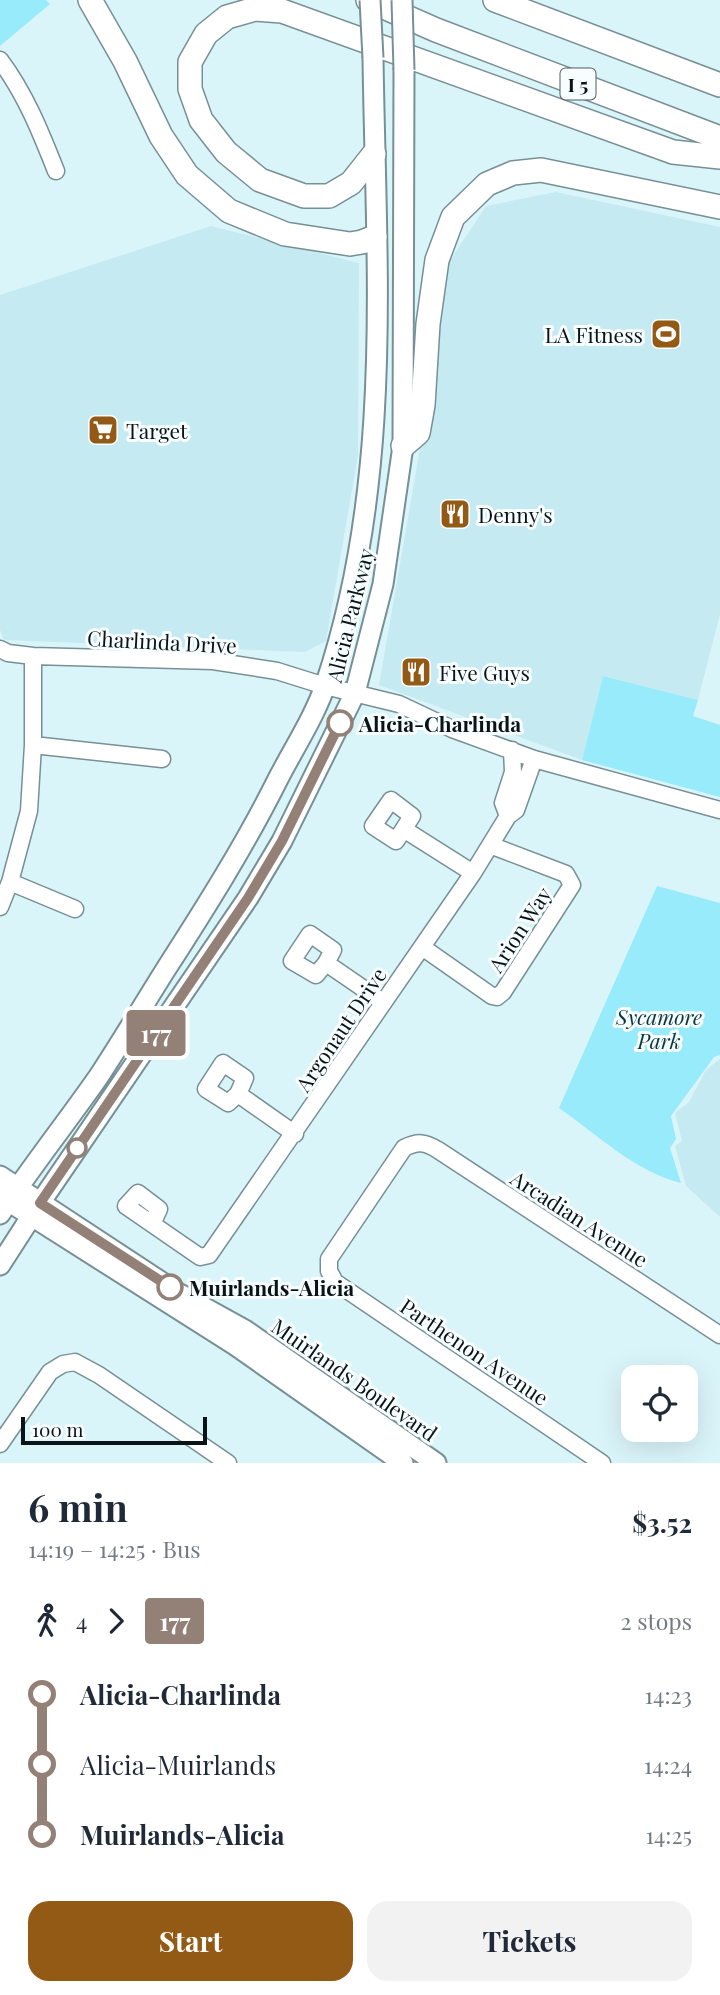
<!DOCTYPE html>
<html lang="en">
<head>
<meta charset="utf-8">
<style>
  :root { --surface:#fff; --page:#f2f2f3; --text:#1f2937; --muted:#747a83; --accent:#935a15 }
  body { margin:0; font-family:"Playfair Display",serif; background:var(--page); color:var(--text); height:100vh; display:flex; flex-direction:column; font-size:26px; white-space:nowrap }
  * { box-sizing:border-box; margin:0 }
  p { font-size:23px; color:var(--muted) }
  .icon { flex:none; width:38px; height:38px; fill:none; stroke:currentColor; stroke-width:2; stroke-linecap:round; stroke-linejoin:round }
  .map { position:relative; height:1463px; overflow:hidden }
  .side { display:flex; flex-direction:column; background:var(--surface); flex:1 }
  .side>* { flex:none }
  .badge { padding:0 14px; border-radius:5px; font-size:24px; line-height:46px }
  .fabs { position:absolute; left:621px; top:1365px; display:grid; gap:14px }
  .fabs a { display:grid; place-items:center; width:77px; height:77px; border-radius:14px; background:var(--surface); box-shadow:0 7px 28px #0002; font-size:35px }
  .scale { position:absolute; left:21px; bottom:18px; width:186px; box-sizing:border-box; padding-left:7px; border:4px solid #0a1416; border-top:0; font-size:19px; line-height:24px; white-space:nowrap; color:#0a1416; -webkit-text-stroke:5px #f8feff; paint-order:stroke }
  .map>.badge { position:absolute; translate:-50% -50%; box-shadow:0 0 0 4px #fff }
  .legs { display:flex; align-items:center; gap:10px; height:77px; padding:0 28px; font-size:23px }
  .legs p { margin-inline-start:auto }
  .headline { display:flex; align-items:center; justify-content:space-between; height:119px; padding:0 28px }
  h1 { font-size:38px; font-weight:700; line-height:52px }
  .button { display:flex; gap:14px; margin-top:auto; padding:14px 28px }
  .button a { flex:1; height:80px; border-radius:21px; background:var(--accent); color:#fff; font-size:28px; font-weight:700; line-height:80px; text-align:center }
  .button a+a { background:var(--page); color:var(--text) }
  ul { padding:0 28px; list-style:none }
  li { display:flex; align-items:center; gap:24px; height:70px; font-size:26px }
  li i { display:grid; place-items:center; width:10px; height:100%; margin:0 9px; background:currentColor }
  li i::after { content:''; width:18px; height:18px; margin:-9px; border:5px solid; border-radius:50%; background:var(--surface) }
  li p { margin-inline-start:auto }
  li:first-child i { background:linear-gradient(#0000 50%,currentColor 0) }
  li:last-child i { background:linear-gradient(currentColor 50%,#0000 0) }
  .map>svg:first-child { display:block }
  .built { fill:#c5eaf1 }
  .green { fill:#97ebfa }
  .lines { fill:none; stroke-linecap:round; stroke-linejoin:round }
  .minor-casing { stroke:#779095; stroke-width:19 }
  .major-casing { stroke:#779095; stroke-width:23 }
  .highway-casing { stroke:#779095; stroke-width:26 }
  .minor { stroke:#fff; stroke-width:16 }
  .major { stroke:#fff; stroke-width:19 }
  .highway { stroke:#fff; stroke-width:23 }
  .major-bridge-casing { stroke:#779095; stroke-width:23; stroke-linecap:butt }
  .major-bridge { stroke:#fff; stroke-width:19 }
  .line-1-casing { stroke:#fff; stroke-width:16 }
  .line-1 { stroke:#938177; stroke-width:10 }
  .stop-1-dot { fill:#fff; stroke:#938177; stroke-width:3.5 }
  .labels { text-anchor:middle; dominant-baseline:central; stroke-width:6; stroke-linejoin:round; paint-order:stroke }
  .shield { fill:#f8feff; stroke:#515a5c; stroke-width:2 }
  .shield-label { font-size:19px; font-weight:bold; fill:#0a1416 }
  .poi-label { font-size:21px; fill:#0a1416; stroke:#f8feff; text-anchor:start }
  .street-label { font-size:21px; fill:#0a1416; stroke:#f8feff }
  .stop-label { font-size:21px; font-weight:bold; fill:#0a1416; stroke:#f8feff; text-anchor:start }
  .park-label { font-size:21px; font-style:italic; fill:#07373f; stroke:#f8feff }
</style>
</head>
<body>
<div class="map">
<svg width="720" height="1463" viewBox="0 0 720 1463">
  <rect width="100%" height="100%" fill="#daf5fa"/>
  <path class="built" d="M 556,192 L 720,227 L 720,614 L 698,700 L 603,676 L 582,760 L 379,685 L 418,460 L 449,262 L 486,206 Z
    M 211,226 L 359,263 L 358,455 L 326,641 L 305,652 L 4,640 L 0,630 L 0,295 Z
    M 720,1059 L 720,1217 L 686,1186 L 675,1146 L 682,1141 L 675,1113 L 689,1102 L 706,1070 Z"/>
  <path class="green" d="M 0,0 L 46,0 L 50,4 L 0,46 Z
    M 603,676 L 698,700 L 693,716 L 720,725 L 720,797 L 582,760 Z
    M 657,886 L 720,903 L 720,1055 L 714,1057 L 671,1116 L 676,1139 L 670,1148 L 681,1183 C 634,1171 598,1135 559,1108 Z"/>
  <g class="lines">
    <g class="minor-casing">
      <path id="minor" d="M 0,60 C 25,93 41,133 56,171
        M 0,649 L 8,653 L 33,656 L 213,661 L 277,671 L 325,686 L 399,704 L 452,729 L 534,759 L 720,810
        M 33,745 L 162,759
        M 391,800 L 412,816 L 396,841 L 373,826 Z
        M 508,816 L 503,803 L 513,772 L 512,750
        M 405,830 L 473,873
        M 10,882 L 75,909
        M 0,907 L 10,882 L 29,811 L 33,745 L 33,656
        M 310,934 L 333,950 L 326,963 L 316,975 L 292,961 Z
        M 422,947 L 492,996 L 497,997 L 503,992 L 572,885 L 566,874 L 490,845
        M 326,963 L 383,1002
        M 223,1063 L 245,1078 L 238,1094 L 228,1103 L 206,1089 Z
        M 238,1094 L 295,1134
        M 152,1224 L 159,1209 L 138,1193 L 126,1206 L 200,1257 L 209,1255 L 473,873 L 508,816 L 516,810 L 534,759
        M 0,1444 L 50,1372 L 63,1364 L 75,1362 L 99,1375 L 228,1463
        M 602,1463 L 335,1282 L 329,1271 L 329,1259 L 404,1148 C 418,1141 425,1142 438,1150 L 720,1335"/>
    </g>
    <g class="major-casing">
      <path id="major" d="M 0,1176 L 178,1293 L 245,1330 L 436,1463
        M 0,1196 L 235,1345 L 403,1463
        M 0,1214 C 31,1167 67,1122 99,1076 C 122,1041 144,1004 166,969 C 206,907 245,845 278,779 C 294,748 315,716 326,683 C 394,479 376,269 373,58
        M 0,1265 L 40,1203 L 248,898 L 282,841 L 355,693 L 383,584 L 403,446 L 404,70"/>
    </g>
    <g class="highway-casing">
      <path id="highway" d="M 90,0 L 125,61 L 161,136 L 187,175 L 229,211 L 285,234 L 350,244 L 362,242 L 375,237
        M 368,0 L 436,30 L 720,138
        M 495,0 L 720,85
        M 374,154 L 351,183 L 329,196 L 304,196 L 260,180 L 226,152 L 201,120 L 190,89 L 190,62 L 206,34 L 227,17 L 255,9 L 282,11 L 673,152 L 720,157
        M 403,446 L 418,433 L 423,405 L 428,324 L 437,260 L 453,217 L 487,184 L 513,173 L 541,170 L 720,207"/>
    </g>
    <use href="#minor" class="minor"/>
    <use href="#major" class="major"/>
    <use href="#highway" class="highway"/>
    <g class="major-bridge-casing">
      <path id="major-bridge" d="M 370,0 L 373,58
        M 402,0 L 404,70"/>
    </g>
    <use href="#major-bridge" class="major-bridge"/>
  </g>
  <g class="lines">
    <g class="line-1-casing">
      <path id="line-1" d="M 170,1287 L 40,1203 L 248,898 L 282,841 L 340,723"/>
    </g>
    <use href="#line-1" class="line-1"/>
  </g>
  <defs>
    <g id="stadium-square" transform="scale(1.575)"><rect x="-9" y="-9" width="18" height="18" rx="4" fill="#935a15" stroke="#f8feff"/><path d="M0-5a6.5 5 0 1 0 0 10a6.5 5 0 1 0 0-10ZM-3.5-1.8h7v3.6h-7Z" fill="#fff"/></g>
    <g id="supermarket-square" transform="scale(1.575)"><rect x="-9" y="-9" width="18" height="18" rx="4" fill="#935a15" stroke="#f8feff"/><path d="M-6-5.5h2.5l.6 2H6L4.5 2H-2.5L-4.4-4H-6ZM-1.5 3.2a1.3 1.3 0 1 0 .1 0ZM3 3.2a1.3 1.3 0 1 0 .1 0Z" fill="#fff"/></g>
    <g id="restaurant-square" transform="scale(1.575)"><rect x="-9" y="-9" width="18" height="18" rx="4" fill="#935a15" stroke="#f8feff"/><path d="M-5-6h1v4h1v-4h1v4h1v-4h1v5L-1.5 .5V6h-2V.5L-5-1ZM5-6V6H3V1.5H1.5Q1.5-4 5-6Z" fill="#fff"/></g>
  </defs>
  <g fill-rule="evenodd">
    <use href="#stadium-square" x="666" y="334"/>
    <use href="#supermarket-square" x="103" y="430"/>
    <use href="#restaurant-square" x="455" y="514"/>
    <use href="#restaurant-square" x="416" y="672"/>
  </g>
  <g class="stop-1-dot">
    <circle cx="340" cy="723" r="12"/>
    <circle cx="77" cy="1148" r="9"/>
    <circle cx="170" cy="1287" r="12"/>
  </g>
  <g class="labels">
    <rect class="shield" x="560.5" y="68.5" width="35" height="31" rx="5"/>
    <g class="shield-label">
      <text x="578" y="84">I 5</text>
    </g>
    <g class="poi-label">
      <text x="643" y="334" text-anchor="end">LA Fitness</text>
      <text x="126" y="430">Target</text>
      <text x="478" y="514">Denny's</text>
      <text x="439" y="672">Five Guys</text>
    </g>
    <g class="street-label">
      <text transform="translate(349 615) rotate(-76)">Alicia Parkway</text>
      <text transform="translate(162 641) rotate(3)">Charlinda Drive</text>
      <text transform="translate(519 929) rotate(-57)">Arion Way</text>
      <text transform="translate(340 1029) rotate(-56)">Argonaut Drive</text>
      <text transform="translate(580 1218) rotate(33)">Arcadian Avenue</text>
      <text transform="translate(475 1351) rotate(34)">Parthenon Avenue</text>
      <text transform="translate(355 1379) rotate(35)">Muirlands Boulevard</text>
    </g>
    <g class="stop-label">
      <text x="359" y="723">Alicia-Charlinda</text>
      <text x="189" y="1287">Muirlands-Alicia</text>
    </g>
    <g class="park-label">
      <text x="659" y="1016">Sycamore<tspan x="659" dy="24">Park</tspan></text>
    </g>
  </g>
</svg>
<div class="fabs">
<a><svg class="icon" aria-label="locate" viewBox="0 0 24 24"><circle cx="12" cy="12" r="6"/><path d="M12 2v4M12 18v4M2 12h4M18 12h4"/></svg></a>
</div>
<div class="scale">100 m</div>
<b class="badge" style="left:156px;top:1033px;background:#938177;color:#fff">177</b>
</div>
<section class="side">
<div class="headline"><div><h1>6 min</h1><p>14:19 – 14:25 · Bus</p></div><b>$3.52</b></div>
<div class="legs"><svg class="icon" aria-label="walk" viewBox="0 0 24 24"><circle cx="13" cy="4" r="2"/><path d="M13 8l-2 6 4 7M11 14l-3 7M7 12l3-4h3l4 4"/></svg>4<svg class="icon" aria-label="forward" viewBox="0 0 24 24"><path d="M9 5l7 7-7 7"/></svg><b class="badge" style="background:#938177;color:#fff">177</b><p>2 stops</p></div>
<ul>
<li><i style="color:#938177"></i><b>Alicia-Charlinda</b><p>14:23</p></li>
<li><i style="color:#938177"></i><span>Alicia-Muirlands</span><p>14:24</p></li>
<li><i style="color:#938177"></i><b>Muirlands-Alicia</b><p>14:25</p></li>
</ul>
<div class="button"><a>Start</a><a>Tickets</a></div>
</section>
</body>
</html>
